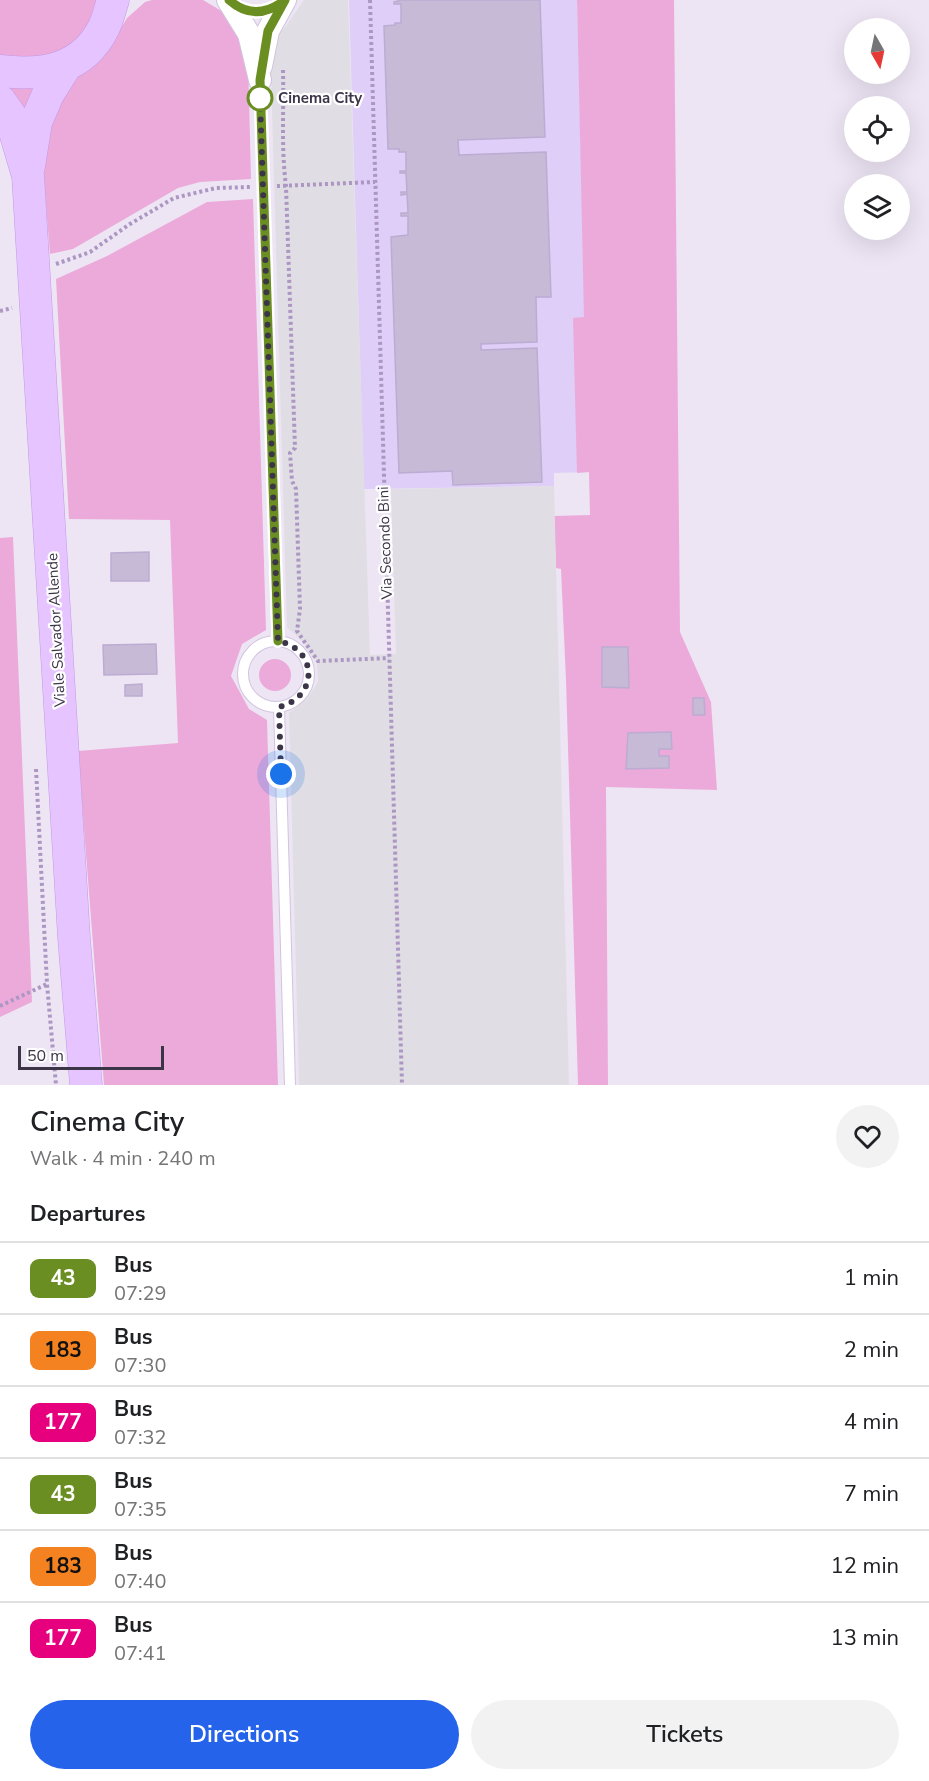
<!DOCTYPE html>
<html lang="en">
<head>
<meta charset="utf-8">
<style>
  :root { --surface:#fff; --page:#f2f2f2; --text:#202124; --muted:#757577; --line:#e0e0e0; --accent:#2563eb }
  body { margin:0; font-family:"Nunito Sans",sans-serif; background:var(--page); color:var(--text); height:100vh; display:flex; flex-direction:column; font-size:22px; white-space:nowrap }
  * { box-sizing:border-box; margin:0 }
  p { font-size:20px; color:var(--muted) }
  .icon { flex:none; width:33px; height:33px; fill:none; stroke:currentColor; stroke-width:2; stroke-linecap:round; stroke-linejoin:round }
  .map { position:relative; height:1085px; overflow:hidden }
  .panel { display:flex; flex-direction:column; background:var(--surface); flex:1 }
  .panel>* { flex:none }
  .badge { padding:0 12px; border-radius:9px; font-size:21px; line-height:39px }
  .needle { width:39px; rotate:171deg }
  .controls { position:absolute; left:844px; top:18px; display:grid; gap:12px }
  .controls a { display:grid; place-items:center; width:66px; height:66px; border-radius:50%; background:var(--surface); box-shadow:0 6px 24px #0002; font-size:30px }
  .scale { position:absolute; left:18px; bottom:15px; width:146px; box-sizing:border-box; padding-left:6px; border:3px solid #3c3447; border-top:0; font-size:16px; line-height:21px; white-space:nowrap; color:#3c3447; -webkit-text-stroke:4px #fff; paint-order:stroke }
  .you { position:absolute; width:30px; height:30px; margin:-15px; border:4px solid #fff; border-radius:50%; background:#1a73e8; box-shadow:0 0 0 9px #1a73e833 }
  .map>.badge { position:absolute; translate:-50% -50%; box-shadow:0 0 0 3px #fff }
  h2 { padding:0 30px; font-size:22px; line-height:54px }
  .round { display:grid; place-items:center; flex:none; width:63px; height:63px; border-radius:32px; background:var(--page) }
  .overview { display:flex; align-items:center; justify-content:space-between; height:102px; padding:0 30px }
  h1 { font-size:28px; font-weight:600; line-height:45px }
  .cta { display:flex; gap:12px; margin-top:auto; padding:12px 30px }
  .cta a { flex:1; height:69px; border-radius:36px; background:var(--accent); color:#fff; font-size:24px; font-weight:600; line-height:69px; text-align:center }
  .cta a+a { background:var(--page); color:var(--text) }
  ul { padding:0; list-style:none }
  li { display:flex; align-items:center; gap:18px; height:72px; padding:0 30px; border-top:2px solid var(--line) }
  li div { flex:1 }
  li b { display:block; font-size:22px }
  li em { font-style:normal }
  li .badge { min-width:66px; font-weight:700; text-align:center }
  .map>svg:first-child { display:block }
  .commercial { fill:#dfcef8 }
  .green { fill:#ecaada }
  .parking { fill:#e0dee4 }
  .building { fill:#c6bad7; stroke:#bcacd2; stroke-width:1.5 }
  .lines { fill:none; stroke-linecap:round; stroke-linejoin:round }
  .lane-casing { stroke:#d1c4de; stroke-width:12 }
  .street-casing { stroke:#d1c4de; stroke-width:24 }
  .secondary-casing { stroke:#c399e4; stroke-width:33 }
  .path { stroke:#ac97c3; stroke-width:4; stroke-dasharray:3 3; stroke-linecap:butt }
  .lane { stroke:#fff; stroke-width:10 }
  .street { stroke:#fff; stroke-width:22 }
  .secondary { stroke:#e6c4ff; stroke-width:32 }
  .line-casing { stroke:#fff; stroke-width:14 }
  .line { stroke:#6b8e23; stroke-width:9 }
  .walk { stroke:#3c3447; stroke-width:6; stroke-dasharray:0 10.8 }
  .stop-dot { fill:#fff; stroke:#6b8e23; stroke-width:3 }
  .labels { text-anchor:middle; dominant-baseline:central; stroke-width:4.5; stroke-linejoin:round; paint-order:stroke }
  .stop-label { font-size:15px; font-weight:bold; fill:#3c3447; stroke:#fff; text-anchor:start }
  .street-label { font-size:15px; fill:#3c3447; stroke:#fff }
</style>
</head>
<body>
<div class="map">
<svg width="929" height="1085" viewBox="0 0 929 1085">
  <rect width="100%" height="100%" fill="#ede5f4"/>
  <path class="commercial" d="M 349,0 L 577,0 L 589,472 L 554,473 L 554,486 L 364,489 Z"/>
  <path class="green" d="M 0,0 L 99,0 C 94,18 76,49 57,54 C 39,59 18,59 0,61 Z
    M 152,0 L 203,0 L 225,13 L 235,25 L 248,57 L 251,179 L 200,182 L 178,188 L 73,249 L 50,254 L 41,144 L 69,83 L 93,65 L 112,43 L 127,18 L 145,2 Z
    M 577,0 L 674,0 L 680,632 L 711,702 L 717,790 L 606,787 L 608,1085 L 578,1085 L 566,680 L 561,569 L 556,568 L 554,516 L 590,515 L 589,472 L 577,473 L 573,318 L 584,317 Z
    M 44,79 L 27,125 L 0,81 Z
    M 253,199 L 266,630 L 242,644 L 231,676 L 249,709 L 267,720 L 278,1085 L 104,1085 L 78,751 L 178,743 L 170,520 L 69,519 L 56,279 L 107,256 L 207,202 Z
    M 13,537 L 32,1002 L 0,1017 L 0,538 Z
    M259 675a16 16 0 1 1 32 0a16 16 0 1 1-32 0Z"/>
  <path class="parking" d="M 304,0 L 348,0 L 370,655 L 396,654 L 391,489 L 554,486 L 569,1085 L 299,1085 L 289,713 L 307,699 L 318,682 L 317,663 L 303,642 L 287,627 L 270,43 L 286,26 Z"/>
  <path class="building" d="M 401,0 L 540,0 L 545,137 L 458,140 L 459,155 L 546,152 L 551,297 L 536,297 L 537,342 L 481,344 L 481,350 L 537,348 L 542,482 L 453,485 L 452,471 L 399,473 L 391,237 L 408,235 L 408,216 L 401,216 L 401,213 L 408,213 L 407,194 L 401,195 L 401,192 L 407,192 L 406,173 L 400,173 L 400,171 L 406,171 L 406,152 L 399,152 L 399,149 L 388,149 L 384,26 L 395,25 L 395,23 L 401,23 L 401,4 L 394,4 L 394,2 Z
    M 149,552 L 149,581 L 111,581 L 111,553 Z
    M 156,644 L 157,674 L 104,675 L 103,645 Z
    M 602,647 L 628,647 L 629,688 L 602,687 Z
    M 142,684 L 142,696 L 125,696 L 125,685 Z
    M 693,698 L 704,698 L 705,715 L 693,715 Z
    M 671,732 L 672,749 L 659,749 L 659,756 L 669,756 L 669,768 L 626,769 L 628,733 Z"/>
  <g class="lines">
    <g class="lane-casing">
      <path id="lane" d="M 260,80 L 277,641
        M243 674a33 33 0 1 1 66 0a33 33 0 1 1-66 0Z
        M 279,707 L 290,1085"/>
    </g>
    <g class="street-casing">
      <path id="street" d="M 228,0 L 249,34 L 260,80
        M 261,66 L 268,31 L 285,0"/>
    </g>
    <g class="secondary-casing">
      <path id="secondary" d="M 0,71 C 43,76 83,70 104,27 C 108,19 110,9 113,0
        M 0,101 L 10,115 L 28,176 L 74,938 L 86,1085
        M 29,166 L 36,122 L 48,94 L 65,67"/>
    </g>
    <path class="path" d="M 370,0 L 402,1085
      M 283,70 C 284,109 281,148 286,186 L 295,448 L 290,453 L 292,481 L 296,489 L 300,609 L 297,631 L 318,661 L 389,658
      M 277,186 L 375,182
      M 56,264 L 90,252 L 130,224 L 174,198 L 216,188 L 251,187
      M 0,311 L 12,308
      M 36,769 L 47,984 L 56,1085
      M 0,1006 L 47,984"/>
    <use href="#lane" class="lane"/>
    <use href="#street" class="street"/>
    <use href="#secondary" class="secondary"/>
  </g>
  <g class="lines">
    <g class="line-casing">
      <path id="line" d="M 229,0 C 247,16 266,15 285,0 L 268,31 L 260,80 L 278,641"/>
    </g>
    <use href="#line" class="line"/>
    <path class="walk" d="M 260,98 L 278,641 C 318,649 319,697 279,707 L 281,774"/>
  </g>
  <circle class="stop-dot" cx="260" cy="98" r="12"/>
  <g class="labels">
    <g class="stop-label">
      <text x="278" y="98">Cinema City</text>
    </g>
    <g class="street-label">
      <text transform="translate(385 543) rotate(-92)">Via Secondo Bini</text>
      <text transform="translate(56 630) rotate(-93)">Viale Salvador Allende</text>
    </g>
  </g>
</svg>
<div class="controls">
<a><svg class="needle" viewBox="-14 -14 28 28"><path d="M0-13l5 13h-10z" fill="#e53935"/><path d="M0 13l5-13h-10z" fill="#757577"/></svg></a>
<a><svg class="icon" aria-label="locate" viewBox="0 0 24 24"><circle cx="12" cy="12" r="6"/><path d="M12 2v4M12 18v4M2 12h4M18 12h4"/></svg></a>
<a><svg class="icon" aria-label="layers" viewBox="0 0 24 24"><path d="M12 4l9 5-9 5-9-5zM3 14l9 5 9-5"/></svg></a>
</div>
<div class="scale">50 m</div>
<div class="you" style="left:281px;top:774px"></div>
</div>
<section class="panel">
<div class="overview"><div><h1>Cinema City</h1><p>Walk · 4 min · 240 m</p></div><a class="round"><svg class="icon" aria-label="heart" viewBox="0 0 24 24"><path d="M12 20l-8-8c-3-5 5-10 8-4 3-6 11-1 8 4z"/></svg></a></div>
<h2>Departures</h2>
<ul>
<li><span class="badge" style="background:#6b8e23;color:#fff">43</span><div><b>Bus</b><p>07:29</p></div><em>1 min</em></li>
<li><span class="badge" style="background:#f58220;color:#111">183</span><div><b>Bus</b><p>07:30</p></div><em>2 min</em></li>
<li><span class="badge" style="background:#e6007e;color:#fff">177</span><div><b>Bus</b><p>07:32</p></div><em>4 min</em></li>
<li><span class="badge" style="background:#6b8e23;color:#fff">43</span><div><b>Bus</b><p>07:35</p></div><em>7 min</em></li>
<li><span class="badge" style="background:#f58220;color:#111">183</span><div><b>Bus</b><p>07:40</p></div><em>12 min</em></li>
<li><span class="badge" style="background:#e6007e;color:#fff">177</span><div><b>Bus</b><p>07:41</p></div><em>13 min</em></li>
</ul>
<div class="cta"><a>Directions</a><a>Tickets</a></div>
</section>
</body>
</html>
